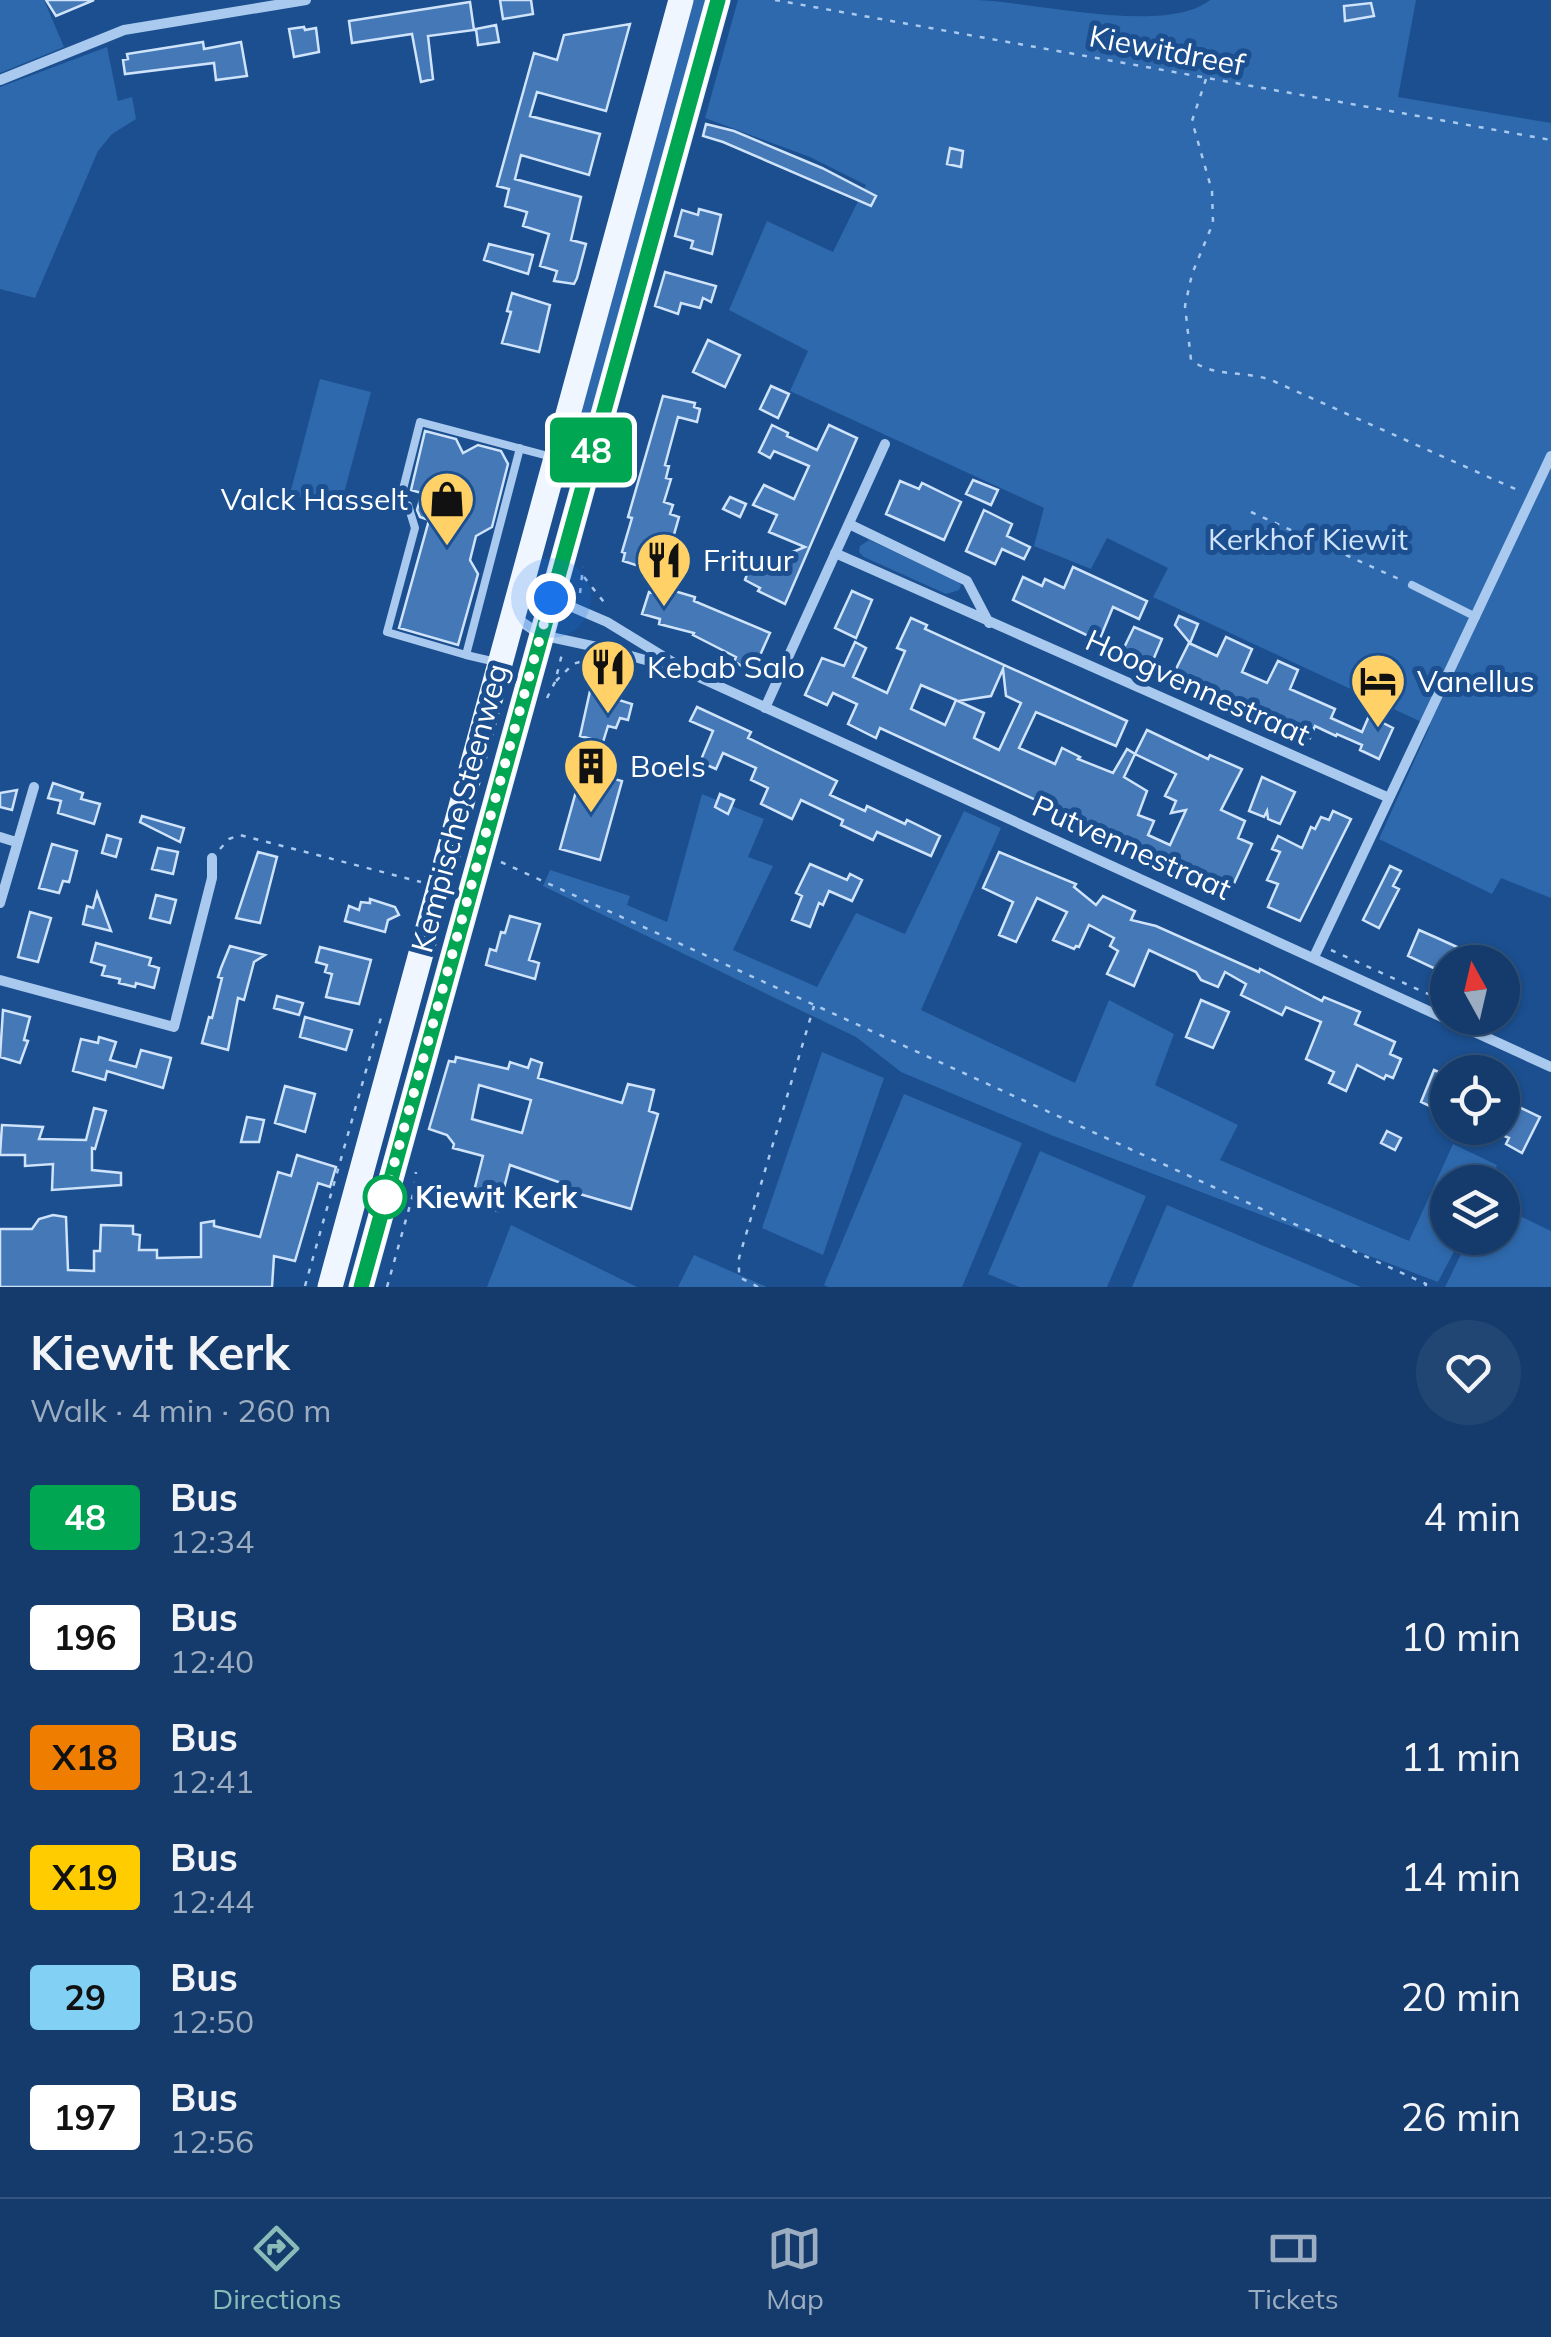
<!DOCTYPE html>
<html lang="en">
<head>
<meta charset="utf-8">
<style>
  :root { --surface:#143b6b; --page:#214673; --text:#f1f3f6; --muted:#9dadc1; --line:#33557e; --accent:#8bbbb9 }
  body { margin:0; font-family:Mulish,sans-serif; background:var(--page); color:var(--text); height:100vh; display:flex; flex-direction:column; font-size:38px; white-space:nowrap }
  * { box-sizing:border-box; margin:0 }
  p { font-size:32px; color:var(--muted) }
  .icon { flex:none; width:55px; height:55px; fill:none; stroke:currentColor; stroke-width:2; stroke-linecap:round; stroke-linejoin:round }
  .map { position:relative; height:1287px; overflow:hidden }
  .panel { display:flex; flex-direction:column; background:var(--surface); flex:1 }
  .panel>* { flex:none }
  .badge { padding:0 20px; border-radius:8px; font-size:35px; line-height:65px }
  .needle { width:65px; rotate:352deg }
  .buttons { position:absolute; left:1430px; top:945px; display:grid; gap:20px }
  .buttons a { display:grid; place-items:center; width:90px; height:90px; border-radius:50%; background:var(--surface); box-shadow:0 2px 8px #0004,0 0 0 2px var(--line); font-size:50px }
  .you { position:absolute; width:50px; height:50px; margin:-25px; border:8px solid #fff; border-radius:50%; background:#1a73e8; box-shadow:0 0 0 15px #1a73e833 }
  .map>.badge { position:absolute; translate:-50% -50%; box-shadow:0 0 0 5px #fff }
  .round { display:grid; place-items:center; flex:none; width:105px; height:105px; border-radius:52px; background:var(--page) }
  .overview { display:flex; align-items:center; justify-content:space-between; height:170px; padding:0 30px }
  h1 { font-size:48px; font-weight:700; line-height:75px }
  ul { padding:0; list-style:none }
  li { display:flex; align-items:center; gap:30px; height:120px; padding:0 30px }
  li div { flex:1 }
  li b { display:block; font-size:38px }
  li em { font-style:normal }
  li .badge { min-width:110px; font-weight:700; text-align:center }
  .dock { display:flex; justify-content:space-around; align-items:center; height:140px; border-top:2px solid var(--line); background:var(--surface); font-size:28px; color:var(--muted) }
  .dock a { display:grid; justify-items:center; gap:5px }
  .dock .active { color:var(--accent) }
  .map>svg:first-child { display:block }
  .green { fill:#2e69ad }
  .building { fill:#4478b7; stroke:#cfe3fa; stroke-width:2.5; fill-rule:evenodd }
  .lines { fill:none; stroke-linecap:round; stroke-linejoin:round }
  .path { stroke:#a9c9ee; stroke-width:2.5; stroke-dasharray:5 8; stroke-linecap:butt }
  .lane { stroke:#a9c9ee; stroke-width:8 }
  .street { stroke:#a9c9ee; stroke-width:10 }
  .primary { stroke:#f0f6ff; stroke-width:25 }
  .line-casing { stroke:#fff; stroke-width:22 }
  .line { stroke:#00a651; stroke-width:15 }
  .walk { stroke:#fff; stroke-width:10; stroke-dasharray:0 18 }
  .stop-dot { fill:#fff; stroke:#00a651; stroke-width:5 }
  .labels { text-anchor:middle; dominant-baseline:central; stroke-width:10; stroke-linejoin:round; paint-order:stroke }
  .street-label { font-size:30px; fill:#fff; stroke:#1b4f8f }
  .poi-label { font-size:30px; fill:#fff; stroke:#1b4f8f; text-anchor:start }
  .park-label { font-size:30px; fill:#cfe3fa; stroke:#1b4f8f }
  .stop-label { font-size:30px; font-weight:bold; fill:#fff; stroke:#1b4f8f; text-anchor:start }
</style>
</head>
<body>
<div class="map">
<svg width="1551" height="1287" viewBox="0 0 1551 1287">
  <rect width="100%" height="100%" fill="#1b4f8f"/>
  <path class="green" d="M 0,0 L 44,0 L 64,47 L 0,73 Z
    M 692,0 L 708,0 L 575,482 L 570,480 L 579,421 Z
    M 738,0 C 817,0 897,0 976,0 C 1032,1 1165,36 1210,0 L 1416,0 L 1398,97 L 1551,123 L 1551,898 L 1501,878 L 1492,894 L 1379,839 L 1430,726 L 1153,597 L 1168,568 L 1107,538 L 1091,569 L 1034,546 L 1044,508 L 790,391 L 808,351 L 729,310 L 767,221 L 833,252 L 866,185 L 810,157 L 705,118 Z
    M 107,47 L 118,101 L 132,97 L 136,119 L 112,134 L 98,151 L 35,298 L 0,289 L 0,87 Z
    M 320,379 L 371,392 L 340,508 L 290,494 Z
    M 869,540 L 957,581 L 961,585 L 959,590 L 946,594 L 864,557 L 859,552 L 860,546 Z
    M 702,794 L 764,819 L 748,857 L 773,866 L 733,950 L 817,987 L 856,913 L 905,934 L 964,811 L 1001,828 L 921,1010 L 1075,1083 L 1109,1000 L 1174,1034 L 1155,1085 L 1238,1125 L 1220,1160 L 1409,1241 L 1453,1144 L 1497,1165 L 1490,1182 L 1448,1182 L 1448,1238 L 1461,1238 L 1438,1282 L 1051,1135 L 901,1072 L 856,1037 L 543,886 L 550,870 L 630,896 L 627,905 L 667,922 Z
    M 822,1052 L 884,1078 L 823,1255 L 762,1228 Z
    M 904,1094 L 1022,1143 L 962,1287 L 828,1287 L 824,1285 Z
    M 1040,1151 L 1146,1196 L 1107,1287 L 1019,1287 L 988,1274 Z
    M 1167,1205 L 1361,1287 L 1132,1287 Z
    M 1503,1208 L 1551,1231 L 1551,1287 L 1445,1287 L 1469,1238 L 1502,1238 Z
    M 511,1225 L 637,1287 L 487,1287 Z
    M 694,1255 L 767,1287 L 678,1287 Z"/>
  <path class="building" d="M 46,0 L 94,0 L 56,16 Z
    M 500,0 L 531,0 L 533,14 L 503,19 Z
    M 470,2 L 474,30 L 428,36 L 433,79 L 421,82 L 412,34 L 352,43 L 349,21 Z
    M 1371,3 L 1374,16 L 1345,21 L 1344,6 Z
    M 630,24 L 606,111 L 537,92 L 530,116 L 600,134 L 589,175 L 521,155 L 515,179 L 581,197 L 571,240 L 586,244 L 577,278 L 574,284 L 554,281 L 557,271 L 540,266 L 549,234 L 523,226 L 527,212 L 505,206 L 509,189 L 497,186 L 534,53 L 557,60 L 564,35 Z
    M 496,25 L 499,42 L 478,45 L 476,29 Z
    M 304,27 L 305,30 L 316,28 L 319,52 L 294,57 L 289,29 Z
    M 203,42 L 204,49 L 241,42 L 247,76 L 216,80 L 214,63 L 125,74 L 123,60 L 128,59 L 127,54 Z
    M 706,124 L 734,131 L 822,168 L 876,196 L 871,206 L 723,142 L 703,136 Z
    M 950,148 L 963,151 L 961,167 L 947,164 Z
    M 699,209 L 721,215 L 712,254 L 691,248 L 693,241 L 675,236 L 682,210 L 698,215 Z
    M 489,244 L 533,255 L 528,274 L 484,260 Z
    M 665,272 L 716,286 L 711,302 L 703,298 L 700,308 L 681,303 L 678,314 L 655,306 Z
    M 512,293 L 550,305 L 539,352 L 502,343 L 511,312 L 507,311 Z
    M 708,340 L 740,355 L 725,387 L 693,372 Z
    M 771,386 L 789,394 L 778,418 L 760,409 Z
    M 663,396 L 695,403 L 694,407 L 700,409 L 697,422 L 678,417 L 665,465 L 669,466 L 666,478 L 671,479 L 664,502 L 673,505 L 670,514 L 679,517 L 669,552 L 676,554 L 672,567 L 645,568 L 623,561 L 625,553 L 622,552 L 632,518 L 628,517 Z
    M 772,425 L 788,433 L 787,436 L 817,450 L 829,425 L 857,438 L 785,604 L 758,591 L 760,588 L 745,580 L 754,554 L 771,561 L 805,547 L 769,532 L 777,515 L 753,505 L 764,485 L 794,499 L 809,466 L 774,451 L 770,458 L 759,452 Z
    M 425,431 L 456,439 L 463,453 L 478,445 L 501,451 L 508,464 L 492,527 L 476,536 L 470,560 L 478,574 L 458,645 L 399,628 L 429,520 L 420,517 L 417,510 L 422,493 L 411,490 Z
    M 973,480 L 998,490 L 991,505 L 966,494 Z
    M 900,481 L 919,489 L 922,483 L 961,502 L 944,540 L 886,514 Z
    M 730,497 L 746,504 L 740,517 L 723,509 Z
    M 984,510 L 1012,524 L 1007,536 L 1030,547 L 1024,559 L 1002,549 L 995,564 L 966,551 Z
    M 1073,567 L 1147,601 L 1139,619 L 1113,607 L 1099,641 L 1013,600 L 1023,577 L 1042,586 L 1045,579 L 1064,588 Z
    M 671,590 L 695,597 L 694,601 L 770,633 L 753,671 L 734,662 L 736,657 L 693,635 L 694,633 L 659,624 L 660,619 L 642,614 L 649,592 L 669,597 Z
    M 852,591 L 872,600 L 856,638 L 835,628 Z
    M 1179,616 L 1198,624 L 1190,643 L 1175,625 Z
    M 911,618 L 927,625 L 925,629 L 1127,721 L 1116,746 L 1036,712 L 1019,748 L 1055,764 L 1062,748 L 1080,757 L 1078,759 L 1113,773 L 1127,749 L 1135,754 L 1124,777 L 1147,791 L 1138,815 L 1154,821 L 1148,835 L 1170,845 L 1186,810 L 1171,813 L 1176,801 L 1165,796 L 1176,774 L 1135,754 L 1147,730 L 1208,759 L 1210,755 L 1242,769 L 1221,810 L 1245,821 L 1238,838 L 1252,844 L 1231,890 L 880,728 L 876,738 L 848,724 L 857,704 L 833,693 L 827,705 L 805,695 L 822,658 L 844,666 L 855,642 L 866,648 L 853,677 L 887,693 L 905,651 L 897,648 ZM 1003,669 L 1006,696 L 1021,703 L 999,750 L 974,738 L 984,713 L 958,701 L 991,696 ZM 921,685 L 956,700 L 945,725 L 911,709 Z
    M 1134,627 L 1162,639 L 1151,665 L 1122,652 Z
    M 1226,637 L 1252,649 L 1242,672 L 1267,683 L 1278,661 L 1298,670 L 1290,689 L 1335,709 L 1331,718 L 1362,732 L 1369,716 L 1393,728 L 1379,759 L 1360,750 L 1362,745 L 1337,734 L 1336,736 L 1315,726 L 1310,738 L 1283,726 L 1284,723 L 1173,675 L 1189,643 L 1217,656 Z
    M 590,691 L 632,704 L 628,720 L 620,718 L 616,728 L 608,726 L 603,742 L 580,736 Z
    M 697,707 L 751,732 L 748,738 L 837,781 L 830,795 L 865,811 L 867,806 L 905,824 L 907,820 L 940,836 L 931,856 L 877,832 L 873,840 L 841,825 L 843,820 L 801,800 L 792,819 L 761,804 L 768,788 L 751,780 L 756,768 L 723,753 L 716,769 L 700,762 L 713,731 L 690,721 Z
    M 582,770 L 622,781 L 600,860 L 560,849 Z
    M 1262,777 L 1295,792 L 1280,824 L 1268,819 L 1267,811 L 1264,817 L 1249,811 Z
    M 53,783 L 83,793 L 81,799 L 100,804 L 94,824 L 58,813 L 61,801 L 48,798 Z
    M 17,790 L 12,810 L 0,807 L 0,793 Z
    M 720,794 L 734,800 L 728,814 L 715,807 Z
    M 1333,811 L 1351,819 L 1300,921 L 1268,907 L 1278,884 L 1267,880 L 1280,852 L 1272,849 L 1278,836 L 1302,848 L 1311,827 L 1315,829 L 1321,817 L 1329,820 Z
    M 142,816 L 184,828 L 180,842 L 140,822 Z
    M 107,835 L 121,839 L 116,857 L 102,853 Z
    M 52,844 L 77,851 L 69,882 L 63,881 L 59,893 L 39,888 Z
    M 158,848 L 178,852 L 173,874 L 152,869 Z
    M 258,852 L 277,857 L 260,923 L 236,918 Z
    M 999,852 L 1076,884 L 1074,887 L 1096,905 L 1103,896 L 1135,911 L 1131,920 L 1156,926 L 1259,972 L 1260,969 L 1322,1001 L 1324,997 L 1360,1012 L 1355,1024 L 1395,1042 L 1390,1054 L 1401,1059 L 1393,1078 L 1386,1075 L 1384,1079 L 1357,1065 L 1346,1091 L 1329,1083 L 1334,1072 L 1306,1059 L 1321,1022 L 1286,1007 L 1282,1015 L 1241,995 L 1246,984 L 1225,972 L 1218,987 L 1201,980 L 1196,972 L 1149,950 L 1134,986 L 1107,974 L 1118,951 L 1110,946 L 1114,938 L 1089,925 L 1079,947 L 1076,946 L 1074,949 L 1053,940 L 1067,912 L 1037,898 L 1016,942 L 999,935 L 1013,902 L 983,888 Z
    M 810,864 L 847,880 L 850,874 L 862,880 L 852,901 L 829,891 L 823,905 L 819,903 L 810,927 L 792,920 L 802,896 L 796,893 Z
    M 1390,866 L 1401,871 L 1393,886 L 1399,889 L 1379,928 L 1363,920 Z
    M 97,893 L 111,931 L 83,924 L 87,906 L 93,908 Z
    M 156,895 L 176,900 L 170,923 L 150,918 Z
    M 370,899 L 395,907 L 399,915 L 388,920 L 385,932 L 345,921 L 349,906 L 359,910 L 361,902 L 370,903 Z
    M 30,912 L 51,918 L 38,962 L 18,957 Z
    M 510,916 L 540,924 L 529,960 L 539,963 L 535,979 L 486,965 L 490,949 L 496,951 L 501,932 L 505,933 Z
    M 1419,930 L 1435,937 L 1490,962 L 1447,962 L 1442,972 L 1408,956 Z
    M 96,943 L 151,958 L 149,965 L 159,968 L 154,988 L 136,983 L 135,987 L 119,983 L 120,979 L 102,975 L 105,966 L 91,962 Z
    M 230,946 L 265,955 L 254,962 L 244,1000 L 238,998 L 228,1050 L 202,1043 L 209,1017 L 212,1018 L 222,978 L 218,977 L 221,968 Z
    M 320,947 L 371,960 L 359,1004 L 326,997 L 332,974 L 325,972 L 327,965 L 316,962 Z
    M 277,996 L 303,1003 L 299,1015 L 274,1008 Z
    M 1201,1000 L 1229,1012 L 1213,1048 L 1186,1037 Z
    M 3,1010 L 30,1017 L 24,1040 L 28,1041 L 20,1063 L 0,1057 Z
    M 305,1017 L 352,1030 L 346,1050 L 300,1037 Z
    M 99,1037 L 116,1042 L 110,1060 L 136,1067 L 141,1050 L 171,1058 L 163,1088 L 107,1071 L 105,1080 L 73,1071 L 81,1039 L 98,1043 Z
    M 456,1057 L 508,1069 L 510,1062 L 528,1068 L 531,1059 L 542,1063 L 538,1078 L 622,1103 L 628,1084 L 654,1090 L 649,1111 L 658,1114 L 631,1209 L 566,1190 L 567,1185 L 510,1165 L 498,1211 L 471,1203 L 483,1156 L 453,1148 L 454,1144 L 447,1135 L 429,1129 L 449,1061 L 455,1062 ZM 479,1085 L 531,1100 L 522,1133 L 472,1119 Z
    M 1434,1070 L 1448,1076 L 1448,1115 L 1421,1102 Z
    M 285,1086 L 315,1094 L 305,1132 L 275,1123 Z
    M 1502,1099 L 1540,1117 L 1522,1153 L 1506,1144 L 1509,1138 L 1502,1135 Z
    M 94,1108 L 106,1111 L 95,1149 L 92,1148 L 92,1170 L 121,1173 L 121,1185 L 52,1190 L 53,1164 L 25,1166 L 25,1155 L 0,1155 L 2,1125 L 43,1127 L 39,1139 L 86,1140 Z
    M 247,1117 L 264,1120 L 259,1142 L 241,1142 Z
    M 1387,1131 L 1401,1138 L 1395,1150 L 1381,1143 Z
    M 297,1155 L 336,1167 L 330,1187 L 318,1183 L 295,1261 L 274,1256 L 272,1287 L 0,1287 L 0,1229 L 32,1229 L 39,1219 L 53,1215 L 66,1217 L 68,1270 L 94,1271 L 94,1251 L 100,1251 L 101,1225 L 133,1226 L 133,1234 L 140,1235 L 139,1250 L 157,1250 L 157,1258 L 201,1257 L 201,1223 L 214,1221 L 214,1226 L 260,1237 L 278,1172 L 291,1176 Z"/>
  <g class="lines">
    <path class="path" d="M 775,0 L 1551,140
      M 1206,79 L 1192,121 L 1212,191 L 1213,223 L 1192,274 L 1185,306 L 1191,360 C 1215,378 1242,370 1271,380 L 1522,492
      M 1251,512 L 1401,580
      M 584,577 L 607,606
      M 580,593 L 583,567
      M 556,681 L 573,664 L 586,660
      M 547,698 L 555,682 L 562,654
      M 220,849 L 229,839 L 240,835 L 421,882
      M 501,862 L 1426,1284 L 1425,1287
      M 1331,950 L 1448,1003
      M 1479,1018 L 1500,1028
      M 305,1286 L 382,1014
      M 387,1287 L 414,1191 L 416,1172
      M 758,1287 L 739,1277 L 739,1258 L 814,1006"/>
    <path class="lane" d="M 520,448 L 466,655 L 387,632 L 415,528 L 408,505 L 400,501 L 420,422 L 552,457
      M 1412,585 L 1476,617
      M 466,655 L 496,662"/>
    <path class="street" d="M 0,80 L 124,30 L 306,0
      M 849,524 L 967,581 L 989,623
      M 835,553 L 1387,797
      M 519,596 L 551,598 L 607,622 L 692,674 L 736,694 L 1551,1067
      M 513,616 L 541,635 L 606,649 L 681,670
      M 765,708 L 885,444
      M 0,837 L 16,842
      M 0,903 L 34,787
      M 1314,957 L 1551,456
      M 0,980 L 174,1027 L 212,878 L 212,858"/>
    <path class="primary" d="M 330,1287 L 681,0
      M 361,1287 L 718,0"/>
  </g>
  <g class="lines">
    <g class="line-casing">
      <path id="line" d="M 361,1287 L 718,0"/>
    </g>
    <use href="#line" class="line"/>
    <path class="walk" d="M 385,1197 L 551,598"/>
  </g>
  <defs>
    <g id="shop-pin" transform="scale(2.875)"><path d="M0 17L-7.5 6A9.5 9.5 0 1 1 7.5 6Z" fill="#ffd166" stroke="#1b4f8f"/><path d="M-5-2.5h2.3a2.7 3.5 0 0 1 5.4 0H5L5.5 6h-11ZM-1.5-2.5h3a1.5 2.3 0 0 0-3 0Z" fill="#111"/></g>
    <g id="restaurant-pin" transform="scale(2.875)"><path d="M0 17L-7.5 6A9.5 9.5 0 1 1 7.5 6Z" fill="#ffd166" stroke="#1b4f8f"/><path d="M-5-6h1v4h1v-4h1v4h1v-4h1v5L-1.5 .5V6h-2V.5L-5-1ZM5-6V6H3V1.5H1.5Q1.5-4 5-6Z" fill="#111"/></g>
    <g id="hotel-pin" transform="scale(2.875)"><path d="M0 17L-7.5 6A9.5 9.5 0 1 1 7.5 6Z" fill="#ffd166" stroke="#1b4f8f"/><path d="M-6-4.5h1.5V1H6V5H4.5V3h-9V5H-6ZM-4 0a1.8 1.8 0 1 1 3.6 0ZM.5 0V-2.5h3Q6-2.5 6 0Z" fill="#111"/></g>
    <g id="building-pin" transform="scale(2.875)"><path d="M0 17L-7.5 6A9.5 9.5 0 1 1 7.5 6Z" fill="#ffd166" stroke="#1b4f8f"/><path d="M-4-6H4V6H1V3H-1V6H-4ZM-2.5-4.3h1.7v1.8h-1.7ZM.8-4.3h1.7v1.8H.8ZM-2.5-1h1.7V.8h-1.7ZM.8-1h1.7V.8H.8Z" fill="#111"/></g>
  </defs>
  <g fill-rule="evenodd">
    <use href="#shop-pin" x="447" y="499"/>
    <use href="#restaurant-pin" x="664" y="560"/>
    <use href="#restaurant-pin" x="608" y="667"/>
    <use href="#hotel-pin" x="1378" y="681"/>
    <use href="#building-pin" x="591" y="766"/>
  </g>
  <circle class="stop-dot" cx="385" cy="1197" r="20"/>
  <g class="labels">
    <g class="street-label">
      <text transform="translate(1167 50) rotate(11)">Kiewitdreef</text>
      <text transform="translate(1198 687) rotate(24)">Hoogvennestraat</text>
      <text transform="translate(459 808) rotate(-75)">Kempische Steenweg</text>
      <text transform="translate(1132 847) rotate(24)">Putvennestraat</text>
    </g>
    <g class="poi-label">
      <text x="408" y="499" text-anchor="end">Valck Hasselt</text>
      <text x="703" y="560">Frituur</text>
      <text x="647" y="667">Kebab Salo</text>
      <text x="1417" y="681">Vanellus</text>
      <text x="630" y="766">Boels</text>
    </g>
    <g class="park-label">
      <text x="1308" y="539">Kerkhof Kiewit</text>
    </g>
    <g class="stop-label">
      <text x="415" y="1197">Kiewit Kerk</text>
    </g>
  </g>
</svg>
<div class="buttons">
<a><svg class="needle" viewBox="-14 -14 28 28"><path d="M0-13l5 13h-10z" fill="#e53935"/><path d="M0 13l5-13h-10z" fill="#9dadc1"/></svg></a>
<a><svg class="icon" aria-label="locate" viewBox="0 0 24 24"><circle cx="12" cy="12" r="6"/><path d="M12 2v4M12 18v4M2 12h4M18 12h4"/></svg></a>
<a><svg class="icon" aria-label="layers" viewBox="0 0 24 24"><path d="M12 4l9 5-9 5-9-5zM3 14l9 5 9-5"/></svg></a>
</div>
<div class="you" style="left:551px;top:598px"></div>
<b class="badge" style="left:591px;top:450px;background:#00a651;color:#fff">48</b>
</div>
<section class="panel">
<div class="overview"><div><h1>Kiewit Kerk</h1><p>Walk · 4 min · 260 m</p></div><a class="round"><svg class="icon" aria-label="heart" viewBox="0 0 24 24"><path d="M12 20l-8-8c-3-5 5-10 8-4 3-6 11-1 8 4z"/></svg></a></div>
<ul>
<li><span class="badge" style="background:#00a651;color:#fff">48</span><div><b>Bus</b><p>12:34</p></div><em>4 min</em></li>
<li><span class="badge" style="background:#fff;color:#111">196</span><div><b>Bus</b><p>12:40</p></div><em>10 min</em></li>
<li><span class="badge" style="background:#ef7d00;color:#111">X18</span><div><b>Bus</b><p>12:41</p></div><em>11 min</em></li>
<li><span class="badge" style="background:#fc0;color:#111">X19</span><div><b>Bus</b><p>12:44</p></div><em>14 min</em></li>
<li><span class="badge" style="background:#83d0f5;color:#111">29</span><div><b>Bus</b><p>12:50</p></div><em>20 min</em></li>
<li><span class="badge" style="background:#fff;color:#111">197</span><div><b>Bus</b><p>12:56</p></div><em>26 min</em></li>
</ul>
</section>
<nav class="dock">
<a class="active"><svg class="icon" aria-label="directions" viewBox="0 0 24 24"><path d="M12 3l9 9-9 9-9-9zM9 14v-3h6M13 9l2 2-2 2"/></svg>Directions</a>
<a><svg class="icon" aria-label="map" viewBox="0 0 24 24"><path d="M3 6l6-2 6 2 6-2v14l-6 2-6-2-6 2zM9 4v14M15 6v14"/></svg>Map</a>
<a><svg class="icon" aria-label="tickets" viewBox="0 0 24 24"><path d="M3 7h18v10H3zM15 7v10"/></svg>Tickets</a>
</nav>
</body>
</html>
